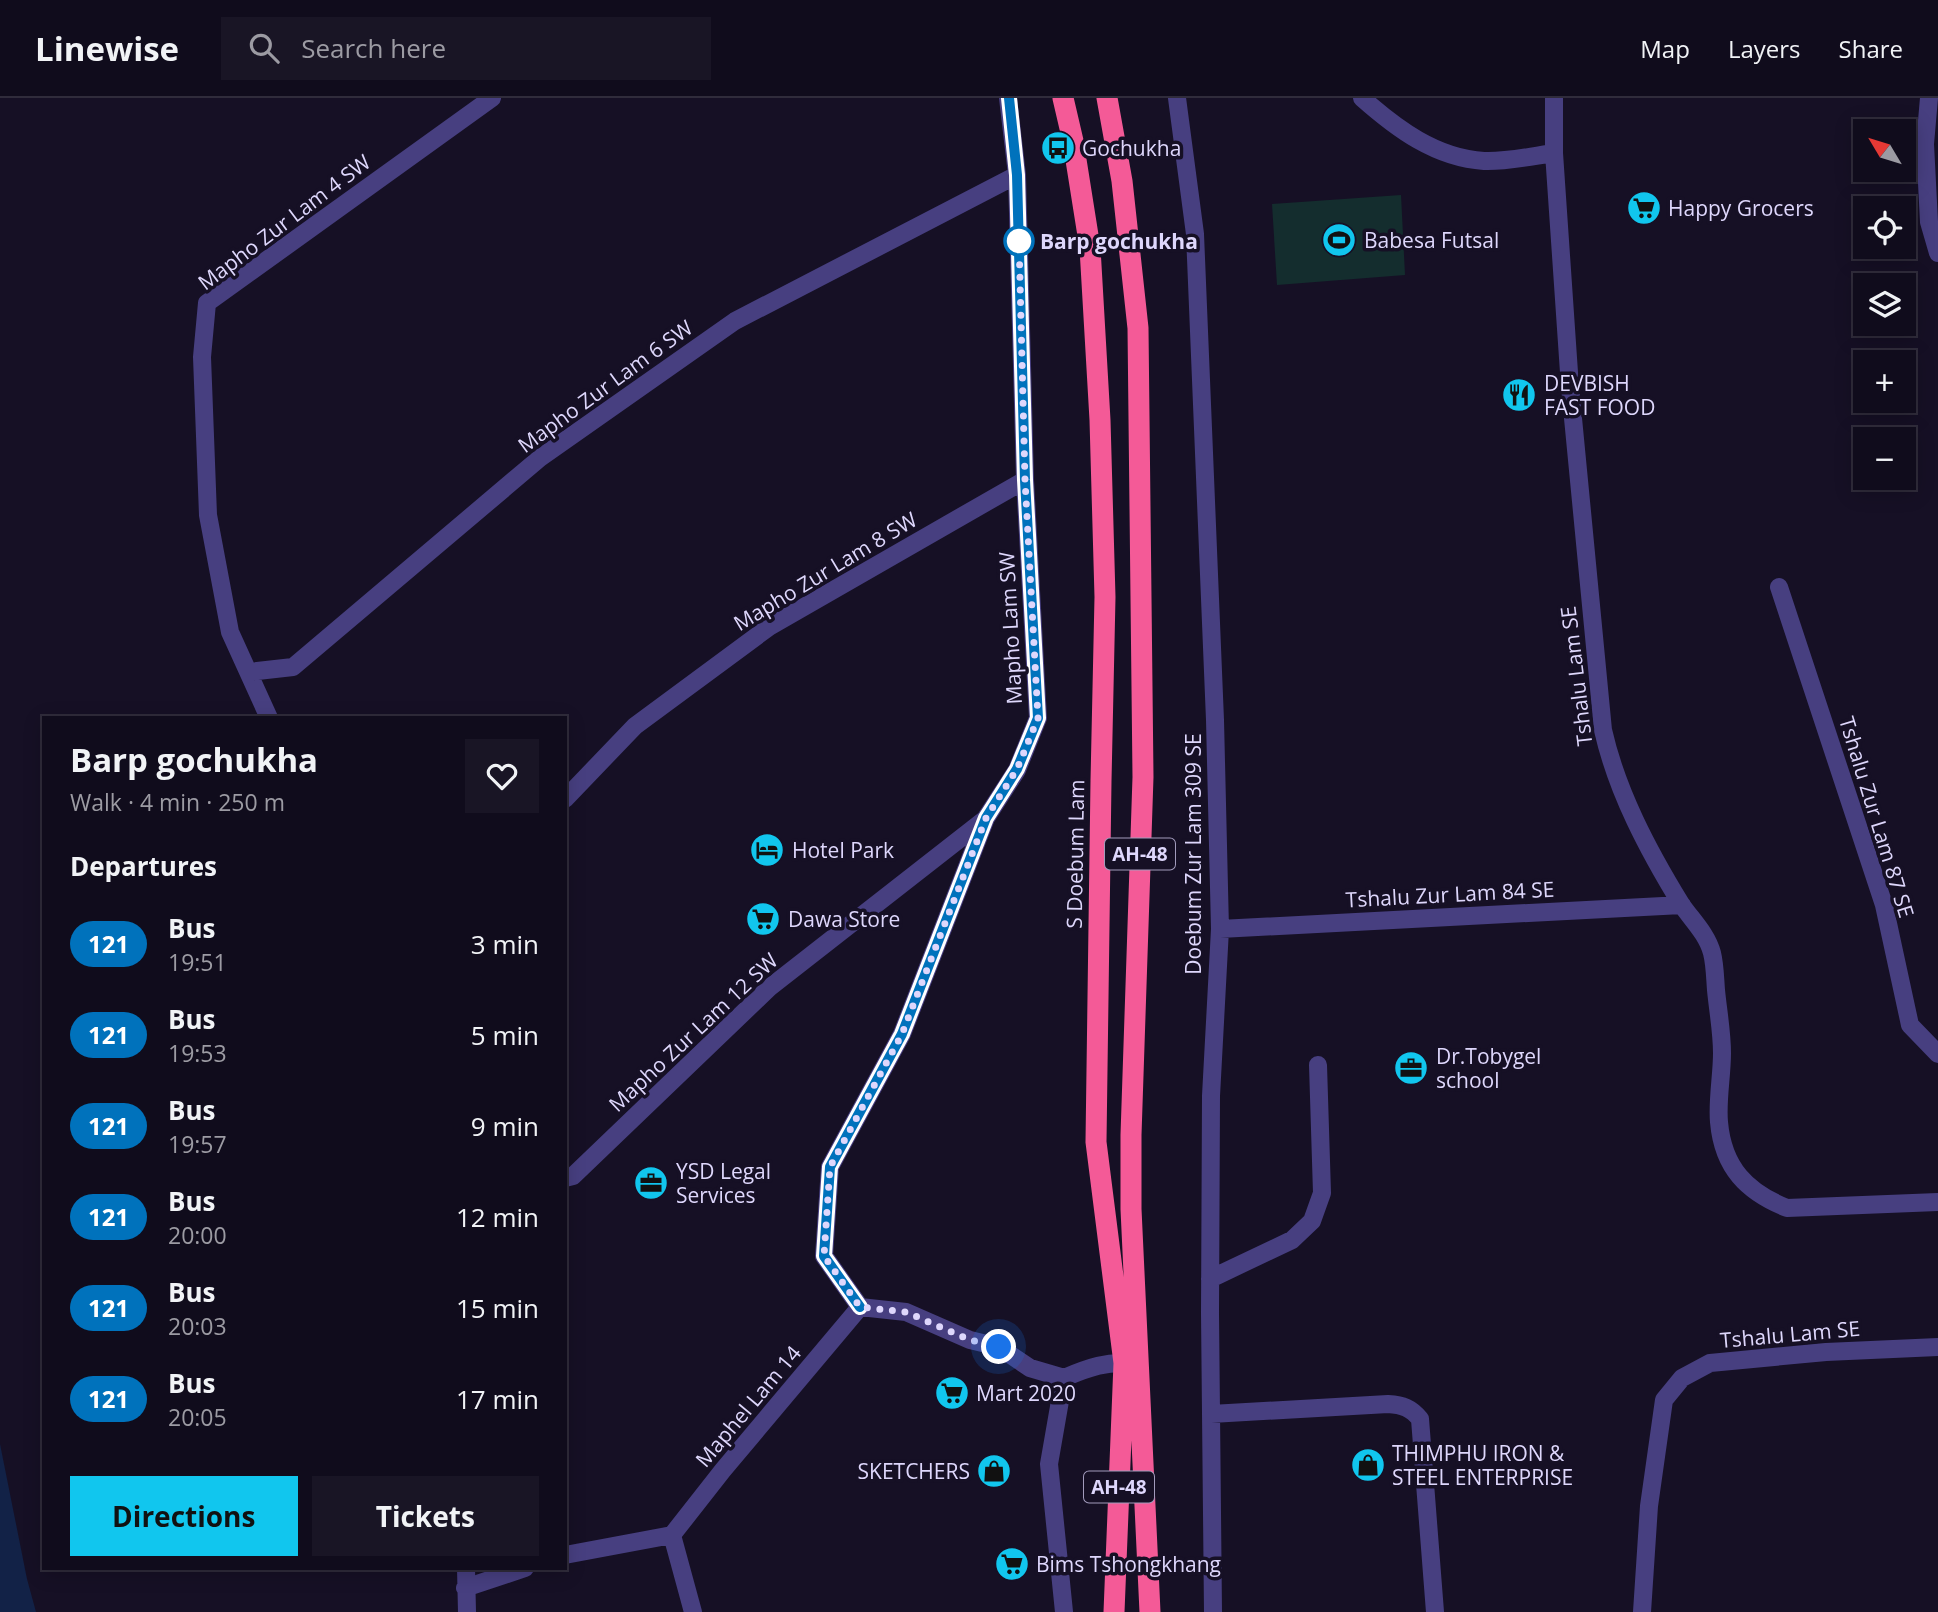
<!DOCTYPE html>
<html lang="en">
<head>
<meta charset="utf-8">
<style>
  :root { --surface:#100c1c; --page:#191525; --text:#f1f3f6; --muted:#9c9ba3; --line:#302c3b; --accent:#11c6ee }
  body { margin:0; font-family:"Open Sans",sans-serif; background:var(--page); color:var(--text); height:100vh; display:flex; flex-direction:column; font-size:26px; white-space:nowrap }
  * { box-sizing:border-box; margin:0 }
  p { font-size:23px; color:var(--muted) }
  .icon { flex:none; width:38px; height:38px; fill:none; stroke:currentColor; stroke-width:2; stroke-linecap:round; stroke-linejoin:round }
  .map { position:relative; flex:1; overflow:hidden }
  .sheet { position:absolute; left:42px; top:618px; width:525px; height:854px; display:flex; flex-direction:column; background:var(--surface); border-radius:0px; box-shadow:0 4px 18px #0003,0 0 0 2px var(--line) }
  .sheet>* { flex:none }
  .badge { padding:0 14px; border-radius:23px; font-size:24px; line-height:46px }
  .needle { width:46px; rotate:308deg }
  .fabs { position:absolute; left:1853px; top:21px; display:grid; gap:14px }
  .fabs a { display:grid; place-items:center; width:63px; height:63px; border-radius:0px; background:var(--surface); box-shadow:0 4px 18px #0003,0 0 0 2px var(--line); font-size:35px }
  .you { position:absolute; width:35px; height:35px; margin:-18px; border:5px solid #fff; border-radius:50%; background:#1a73e8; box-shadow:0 0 0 10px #1a73e833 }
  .map>.badge { position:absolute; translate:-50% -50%; box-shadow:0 0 0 4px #fff }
  h2 { padding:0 28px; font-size:26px; line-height:63px }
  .round { display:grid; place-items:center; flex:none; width:74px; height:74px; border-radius:0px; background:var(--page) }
  .headline { display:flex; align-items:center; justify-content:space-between; height:119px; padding:0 28px }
  h1 { font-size:33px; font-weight:700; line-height:52px }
  .action { display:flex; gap:14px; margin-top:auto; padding:14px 28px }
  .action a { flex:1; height:80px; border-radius:0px; background:var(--accent); color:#111; font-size:28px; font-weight:700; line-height:80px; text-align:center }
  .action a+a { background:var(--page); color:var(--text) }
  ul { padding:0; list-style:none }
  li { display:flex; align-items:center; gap:21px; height:91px; padding:0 28px }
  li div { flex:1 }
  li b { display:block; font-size:26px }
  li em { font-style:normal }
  li .badge { min-width:77px; font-weight:700; text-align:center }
  header { display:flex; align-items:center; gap:42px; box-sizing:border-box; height:98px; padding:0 35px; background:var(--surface); border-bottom:2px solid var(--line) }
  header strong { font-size:33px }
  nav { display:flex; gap:38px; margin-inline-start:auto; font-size:24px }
  .search { width:490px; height:63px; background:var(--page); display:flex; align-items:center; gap:18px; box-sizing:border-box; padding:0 24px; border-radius:0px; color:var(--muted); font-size:26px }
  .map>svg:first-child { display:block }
  .green { fill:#142d2e }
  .water { fill:#122247 }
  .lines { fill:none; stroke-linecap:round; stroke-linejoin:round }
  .minor { stroke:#473f80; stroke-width:18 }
  .highway { stroke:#f45a97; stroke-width:21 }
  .line-casing { stroke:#fff; stroke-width:16 }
  .line { stroke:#0072bc; stroke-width:10 }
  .walk { stroke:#ded7fc; stroke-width:7; stroke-dasharray:0 12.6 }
  .stop-dot { fill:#fff; stroke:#0072bc; stroke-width:3.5 }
  .labels { text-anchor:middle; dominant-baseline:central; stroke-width:7; stroke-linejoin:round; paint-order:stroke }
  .shield { fill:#161025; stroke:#a29bbc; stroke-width:2 }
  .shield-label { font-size:19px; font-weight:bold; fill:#ded7fc }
  .poi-label { font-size:21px; fill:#ded7fc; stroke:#161025; text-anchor:start }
  .street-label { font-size:21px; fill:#ded7fc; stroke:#161025 }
  .stop-label { font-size:21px; font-weight:bold; fill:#ded7fc; stroke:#161025; text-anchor:start }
</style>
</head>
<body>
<header>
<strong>Linewise</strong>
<div class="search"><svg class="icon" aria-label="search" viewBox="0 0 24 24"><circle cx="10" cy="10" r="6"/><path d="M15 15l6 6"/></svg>Search here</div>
<nav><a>Map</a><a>Layers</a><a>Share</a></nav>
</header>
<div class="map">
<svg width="1938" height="1514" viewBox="0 0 1938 1514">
  <rect width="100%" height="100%" fill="#161025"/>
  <path class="green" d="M 1401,97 L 1405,177 L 1277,187 L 1272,106 Z"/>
  <path class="water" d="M 0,1346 L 27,1481 L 36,1514 L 0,1514 Z"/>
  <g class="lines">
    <path class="minor" d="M 1177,0 L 1195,136 L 1215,622 L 1220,831 L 1211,998 L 1210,1215 L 1213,1514
      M 1362,0 C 1397,31 1436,60 1484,63 C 1506,64 1533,58 1554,55
      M 1554,0 L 1554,55 L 1570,289 L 1603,632 C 1617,694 1648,752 1681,806 C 1692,822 1707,836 1712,855 C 1715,867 1715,880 1716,892 C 1718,913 1722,934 1722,955 C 1722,978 1717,1002 1719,1024 C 1723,1070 1747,1094 1787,1110 L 1938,1104
      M 1929,0 L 1925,46 L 1929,124 L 1938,155
      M 1779,489 L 1884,807 L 1910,927 L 1938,956
      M 249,574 L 293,569 L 540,360 L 735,223 L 1017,77
      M 269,620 L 230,534 L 208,417 L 202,259 L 207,205 L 492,0
      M 565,701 L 635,628 L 769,529 L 1025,382
      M 1220,831 L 1682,807
      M 565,1080 L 573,1078 L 769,890 L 984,722
      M 1210,1181 L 1292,1142 L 1312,1123 L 1322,1095 L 1318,967
      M 860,1209 L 824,1158 L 830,1069 L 902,936 L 986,720 L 1017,672 L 1038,620 L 1025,382 L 1017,77 L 1008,0
      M 860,1209 L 906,1214 L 970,1242 L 999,1249 L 1030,1270 L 1064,1280
      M 1064,1280 L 1049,1366 L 1064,1514
      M 1064,1280 C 1087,1270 1109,1262 1134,1266
      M 1211,1316 L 1388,1306 C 1403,1307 1411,1310 1420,1321 L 1435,1514
      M 672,1437 L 723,1372 L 860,1209
      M 672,1437 L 693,1514
      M 565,1457 L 672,1437
      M 466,1470 L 467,1514
      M 465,1490 L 525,1470
      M 1642,1514 L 1649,1408 L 1664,1302 L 1682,1280 L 1710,1265 L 1826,1254 L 1938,1249"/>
    <path class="highway" d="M 1063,0 L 1073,43 L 1090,150 L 1100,322 L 1105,499 L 1101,683 L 1096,1044 L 1124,1265 L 1114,1514
      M 1107,0 L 1122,83 L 1138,230 L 1143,679 L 1131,1037 L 1131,1111 L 1150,1514"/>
  </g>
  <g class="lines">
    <g class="line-casing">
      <path id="line" d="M 860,1209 L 824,1158 L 830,1069 L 902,936 L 986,720 L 1017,671 L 1038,620 L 1025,382 L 1017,77 L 1009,0"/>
    </g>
    <use href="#line" class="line"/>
    <path class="walk" d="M 999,1249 L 970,1242 L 906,1214 L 860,1209 L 824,1158 L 830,1069 L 902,936 L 986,720 L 1017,671 L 1038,620 L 1025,382 L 1019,143"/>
  </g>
  <defs>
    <g id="bus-disc" transform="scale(1.75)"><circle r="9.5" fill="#11c6ee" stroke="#161025"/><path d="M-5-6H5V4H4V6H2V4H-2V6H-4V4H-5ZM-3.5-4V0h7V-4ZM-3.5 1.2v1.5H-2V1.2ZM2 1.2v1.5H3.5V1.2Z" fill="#111"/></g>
    <g id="supermarket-disc" transform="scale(1.75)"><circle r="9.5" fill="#11c6ee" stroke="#161025"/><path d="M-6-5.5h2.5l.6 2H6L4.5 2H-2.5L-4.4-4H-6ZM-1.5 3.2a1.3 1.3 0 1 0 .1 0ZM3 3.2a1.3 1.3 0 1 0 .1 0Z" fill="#111"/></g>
    <g id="stadium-disc" transform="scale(1.75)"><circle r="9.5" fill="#11c6ee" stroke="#161025"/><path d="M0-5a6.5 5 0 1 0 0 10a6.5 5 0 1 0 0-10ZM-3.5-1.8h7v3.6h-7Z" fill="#111"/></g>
    <g id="restaurant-disc" transform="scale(1.75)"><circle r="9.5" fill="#11c6ee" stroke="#161025"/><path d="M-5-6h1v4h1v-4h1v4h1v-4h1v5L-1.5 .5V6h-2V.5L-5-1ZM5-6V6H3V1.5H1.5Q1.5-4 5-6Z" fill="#111"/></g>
    <g id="hotel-disc" transform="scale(1.75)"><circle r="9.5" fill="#11c6ee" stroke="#161025"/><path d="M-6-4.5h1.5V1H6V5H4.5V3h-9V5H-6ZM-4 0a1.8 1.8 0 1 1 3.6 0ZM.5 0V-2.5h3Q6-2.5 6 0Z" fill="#111"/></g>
    <g id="office-disc" transform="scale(1.75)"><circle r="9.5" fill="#11c6ee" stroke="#161025"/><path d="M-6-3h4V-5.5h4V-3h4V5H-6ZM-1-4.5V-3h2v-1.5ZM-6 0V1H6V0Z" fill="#111"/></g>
    <g id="shop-disc" transform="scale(1.75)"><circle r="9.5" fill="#11c6ee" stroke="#161025"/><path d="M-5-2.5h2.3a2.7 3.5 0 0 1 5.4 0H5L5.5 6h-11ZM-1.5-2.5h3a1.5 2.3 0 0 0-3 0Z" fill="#111"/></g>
  </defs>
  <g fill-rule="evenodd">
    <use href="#bus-disc" x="1058" y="50"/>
    <use href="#supermarket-disc" x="1644" y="110"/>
    <use href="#stadium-disc" x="1339" y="142"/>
    <use href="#restaurant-disc" x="1519" y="297"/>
    <use href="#hotel-disc" x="767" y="752"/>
    <use href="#supermarket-disc" x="763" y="821"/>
    <use href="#office-disc" x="1411" y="970"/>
    <use href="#office-disc" x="651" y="1085"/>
    <use href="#supermarket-disc" x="952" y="1295"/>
    <use href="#shop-disc" x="1368" y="1367"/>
    <use href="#shop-disc" x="994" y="1373"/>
    <use href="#supermarket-disc" x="1012" y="1466"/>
  </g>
  <circle class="stop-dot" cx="1019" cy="143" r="14"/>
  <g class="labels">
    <g class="shield">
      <rect x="1105" y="740.5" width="70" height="31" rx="5"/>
      <rect x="1084" y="1373.5" width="70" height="31" rx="5"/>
    </g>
    <g class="shield-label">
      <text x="1140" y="756">AH-48</text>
      <text x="1119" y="1389">AH-48</text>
    </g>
    <g class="poi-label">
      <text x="1082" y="50">Gochukha</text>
      <text x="1668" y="110">Happy Grocers</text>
      <text x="1364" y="142">Babesa Futsal</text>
      <text x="1544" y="285">DEVBISH<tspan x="1544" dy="24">FAST FOOD</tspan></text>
      <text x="792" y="752">Hotel Park</text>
      <text x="788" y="821">Dawa Store</text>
      <text x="1436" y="958">Dr.Tobygel<tspan x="1436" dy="24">school</tspan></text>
      <text x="676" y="1073">YSD Legal<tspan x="676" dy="24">Services</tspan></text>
      <text x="976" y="1295">Mart 2020</text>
      <text x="1392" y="1355">THIMPHU IRON &amp;<tspan x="1392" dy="24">STEEL ENTERPRISE</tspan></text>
      <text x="970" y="1373" text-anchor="end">SKETCHERS</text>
      <text x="1036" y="1466">Bims Tshongkhang</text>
    </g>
    <g class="street-label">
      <text transform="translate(284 124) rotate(-37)">Mapho Zur Lam 4 SW</text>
      <text transform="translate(605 288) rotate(-36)">Mapho Zur Lam 6 SW</text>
      <text transform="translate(825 473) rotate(-31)">Mapho Zur Lam 8 SW</text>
      <text transform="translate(1010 530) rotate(-93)">Mapho Lam SW</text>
      <text transform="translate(1576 578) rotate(-97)">Tshalu Lam SE</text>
      <text transform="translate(1877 719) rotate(73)">Tshalu Zur Lam 87 SE</text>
      <text transform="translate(1075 756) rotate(-89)">S Doebum Lam</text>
      <text transform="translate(1193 756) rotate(-90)">Doebum Zur Lam 309 SE</text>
      <text transform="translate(1450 796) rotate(-3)">Tshalu Zur Lam 84 SE</text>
      <text transform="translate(693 934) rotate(-43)">Mapho Zur Lam 12 SW</text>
      <text transform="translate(1790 1236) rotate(-5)">Tshalu Lam SE</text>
      <text transform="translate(748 1308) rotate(-50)">Maphel Lam 14</text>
    </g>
    <g class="stop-label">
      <text x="1040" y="143">Barp gochukha</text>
    </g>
  </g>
</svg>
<div class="fabs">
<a><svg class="needle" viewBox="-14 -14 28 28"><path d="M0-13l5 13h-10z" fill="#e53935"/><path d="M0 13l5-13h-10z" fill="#9c9ba3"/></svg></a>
<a><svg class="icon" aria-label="locate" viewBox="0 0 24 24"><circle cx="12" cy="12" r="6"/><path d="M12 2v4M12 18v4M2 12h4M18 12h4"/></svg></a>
<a><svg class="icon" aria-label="layers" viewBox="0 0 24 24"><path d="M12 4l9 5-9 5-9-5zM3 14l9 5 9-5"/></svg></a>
<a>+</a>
<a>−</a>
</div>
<div class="you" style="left:999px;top:1249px"></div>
<section class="sheet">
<div class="headline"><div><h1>Barp gochukha</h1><p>Walk · 4 min · 250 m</p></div><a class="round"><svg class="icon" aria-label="heart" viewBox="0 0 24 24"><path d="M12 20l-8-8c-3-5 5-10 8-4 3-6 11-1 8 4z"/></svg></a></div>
<h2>Departures</h2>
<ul>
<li><span class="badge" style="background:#0072bc;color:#fff">121</span><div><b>Bus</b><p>19:51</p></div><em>3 min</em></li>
<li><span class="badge" style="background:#0072bc;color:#fff">121</span><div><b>Bus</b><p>19:53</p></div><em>5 min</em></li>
<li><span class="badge" style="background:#0072bc;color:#fff">121</span><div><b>Bus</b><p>19:57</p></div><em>9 min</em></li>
<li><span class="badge" style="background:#0072bc;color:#fff">121</span><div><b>Bus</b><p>20:00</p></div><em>12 min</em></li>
<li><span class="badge" style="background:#0072bc;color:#fff">121</span><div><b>Bus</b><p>20:03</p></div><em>15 min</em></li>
<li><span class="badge" style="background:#0072bc;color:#fff">121</span><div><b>Bus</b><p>20:05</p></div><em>17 min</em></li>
</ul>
<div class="action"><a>Directions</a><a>Tickets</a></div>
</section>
</div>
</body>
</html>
